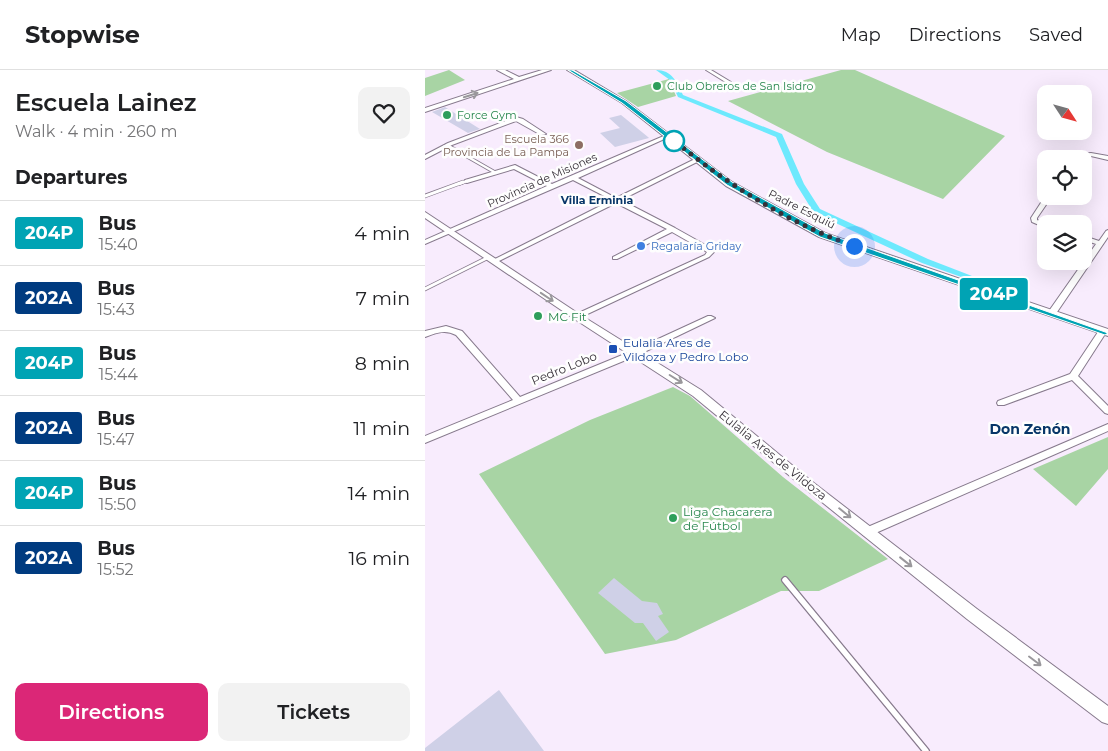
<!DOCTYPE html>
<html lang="en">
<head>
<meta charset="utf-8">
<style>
  :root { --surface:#fff; --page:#f2f2f2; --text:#202124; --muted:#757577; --line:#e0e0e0; --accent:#db2777 }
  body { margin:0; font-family:Montserrat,sans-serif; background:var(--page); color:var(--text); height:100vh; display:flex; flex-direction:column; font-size:19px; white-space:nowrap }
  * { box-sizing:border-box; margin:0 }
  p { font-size:16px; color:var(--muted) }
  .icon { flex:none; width:28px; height:28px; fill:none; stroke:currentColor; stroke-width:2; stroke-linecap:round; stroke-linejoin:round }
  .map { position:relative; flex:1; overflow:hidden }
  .panel { display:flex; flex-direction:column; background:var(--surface); width:425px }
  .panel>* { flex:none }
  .badge { padding:0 10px; border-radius:4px; font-size:18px; line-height:32px }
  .needle { width:32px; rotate:126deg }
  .tools { position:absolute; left:612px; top:15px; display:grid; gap:10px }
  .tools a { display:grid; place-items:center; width:55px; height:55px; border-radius:10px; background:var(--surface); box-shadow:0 5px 20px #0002; font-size:25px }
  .you { position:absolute; width:25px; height:25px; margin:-12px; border:4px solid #fff; border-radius:50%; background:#1a73e8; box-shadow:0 0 0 8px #1a73e833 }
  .map>.badge { position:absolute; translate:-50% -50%; box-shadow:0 0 0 2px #fff }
  h2 { padding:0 15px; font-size:19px; line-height:45px }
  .round { display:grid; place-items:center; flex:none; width:52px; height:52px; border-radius:10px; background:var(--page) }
  .summary { display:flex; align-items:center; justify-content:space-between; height:85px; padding:0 15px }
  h1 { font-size:24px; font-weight:600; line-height:38px }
  .cta { display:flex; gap:10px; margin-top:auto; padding:10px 15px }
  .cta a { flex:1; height:58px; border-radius:10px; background:var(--accent); color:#fff; font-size:20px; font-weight:600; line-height:58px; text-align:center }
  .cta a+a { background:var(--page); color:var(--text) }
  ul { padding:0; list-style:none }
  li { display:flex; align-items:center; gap:15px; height:65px; padding:0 15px; border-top:1px solid var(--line) }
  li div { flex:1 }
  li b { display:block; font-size:19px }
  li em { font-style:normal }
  li .badge { min-width:55px; font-weight:700; text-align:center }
  header { display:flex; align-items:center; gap:30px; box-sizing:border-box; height:70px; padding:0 25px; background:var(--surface); border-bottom:1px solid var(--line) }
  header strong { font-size:24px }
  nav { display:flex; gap:28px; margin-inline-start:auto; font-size:18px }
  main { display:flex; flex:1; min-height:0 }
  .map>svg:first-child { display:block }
  .green { fill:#a8d4a4 }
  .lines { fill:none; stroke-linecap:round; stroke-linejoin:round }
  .canal { fill:#6de9fd; fill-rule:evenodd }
  .building { fill:#cfd0e7 }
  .service-far2-casing { stroke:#877a8d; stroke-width:4 }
  .service-far1-casing { stroke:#877a8d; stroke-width:4.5 }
  .service-casing { stroke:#877a8d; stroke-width:8 }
  .minor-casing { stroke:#877a8d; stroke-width:2 }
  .tertiary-casing { stroke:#877a8d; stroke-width:2 }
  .service-far2 { stroke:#fff; stroke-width:2.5 }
  .service-far1 { stroke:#fff; stroke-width:3 }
  .service { stroke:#fff; stroke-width:5.5 }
  .minor { fill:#fff; fill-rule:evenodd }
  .tertiary { fill:#fff; fill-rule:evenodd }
  .oneway { stroke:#9a989c }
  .line { fill:#00a3b4; stroke:#fff }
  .walk { stroke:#363038; stroke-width:5; stroke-dasharray:0 9 }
  .leisure-dot { fill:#2e9e5b; stroke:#fefefe; stroke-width:2 }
  .stop-dot { fill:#fff; stroke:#00a3b4; stroke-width:2.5 }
  .education-dot { fill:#8d6e63; stroke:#fefefe; stroke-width:2 }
  .shop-dot { fill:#3f7fe0; stroke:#fefefe; stroke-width:2 }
  .transit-dot { fill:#1a4fb4; stroke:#fefefe; stroke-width:2 }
  .labels { text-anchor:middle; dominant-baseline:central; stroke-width:5; stroke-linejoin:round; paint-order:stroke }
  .far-leisure-label { font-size:11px; fill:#27864d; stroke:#fefefe; text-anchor:start }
  .far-education-label { font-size:11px; fill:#785e54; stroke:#fefefe; text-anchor:end }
  .far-street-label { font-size:11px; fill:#363038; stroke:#fefefe }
  .far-neighbourhood-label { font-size:11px; font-weight:bold; fill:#073668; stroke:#fefefe }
  .far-shop-label { font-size:11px; fill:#366cbe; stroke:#fefefe; text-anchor:start }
  .leisure-label { font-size:12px; fill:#27864d; stroke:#fefefe; text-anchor:start }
  .transit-label { font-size:12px; fill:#164399; stroke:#fefefe; text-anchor:start }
  .street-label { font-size:12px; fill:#363038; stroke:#fefefe }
  .neighbourhood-label { font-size:14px; font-weight:bold; fill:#073668; stroke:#fefefe }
</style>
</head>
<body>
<header>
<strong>Stopwise</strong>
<nav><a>Map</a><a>Directions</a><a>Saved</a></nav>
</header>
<main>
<section class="panel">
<div class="summary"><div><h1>Escuela Lainez</h1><p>Walk · 4 min · 260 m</p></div><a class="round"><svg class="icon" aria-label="heart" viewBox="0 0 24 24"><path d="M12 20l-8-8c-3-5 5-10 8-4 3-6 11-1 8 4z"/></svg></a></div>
<h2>Departures</h2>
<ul>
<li><span class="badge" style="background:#00a3b4;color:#fff">204P</span><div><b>Bus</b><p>15:40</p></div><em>4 min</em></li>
<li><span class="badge" style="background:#003b80;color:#fff">202A</span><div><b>Bus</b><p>15:43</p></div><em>7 min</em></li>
<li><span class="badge" style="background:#00a3b4;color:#fff">204P</span><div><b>Bus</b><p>15:44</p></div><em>8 min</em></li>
<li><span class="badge" style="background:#003b80;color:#fff">202A</span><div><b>Bus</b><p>15:47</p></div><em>11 min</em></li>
<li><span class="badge" style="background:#00a3b4;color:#fff">204P</span><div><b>Bus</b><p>15:50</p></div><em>14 min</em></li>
<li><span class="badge" style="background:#003b80;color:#fff">202A</span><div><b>Bus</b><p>15:52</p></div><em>16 min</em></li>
</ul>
<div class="cta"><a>Directions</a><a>Tickets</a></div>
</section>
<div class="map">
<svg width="683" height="681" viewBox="0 0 683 681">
  <rect width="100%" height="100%" fill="#f8ecfd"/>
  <path class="green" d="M 24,0 L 40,10 L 0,26 L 0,8 Z
    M 416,0 L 430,0 L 580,66 L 518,129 L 402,82 L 303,31 Z
    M 244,9 L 251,26 L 213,37 L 192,23 Z
    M 248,317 L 265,326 L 358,407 L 463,489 L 394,521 L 356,521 L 251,570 L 180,584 L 54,404 L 165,350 Z
    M 683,367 L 683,399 L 651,436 L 608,399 Z"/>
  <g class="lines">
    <path class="canal" d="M 231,0 C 247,0 252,12 258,25 L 357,64 L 379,114 L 395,139 L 503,189 L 547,206 L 542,209 L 539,208 L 497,193 L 389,143 L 371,114 L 351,67 L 253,27 L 245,10 Z"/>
  </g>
  <path class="building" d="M 20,37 L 55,59 L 43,63 L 7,42 Z
    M 196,45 L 223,67 L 224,68 L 190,77 L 175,63 L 195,58 L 184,48 Z
    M 189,508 L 217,531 L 232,533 L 238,544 L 233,546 L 244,562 L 231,571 L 218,553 L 210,553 L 173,523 Z
    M 74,620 L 119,681 L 0,681 L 0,678 Z"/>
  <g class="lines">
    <g class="service-far2-casing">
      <path id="service-far2" d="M 22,75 L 71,103
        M 34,114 L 42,111"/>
    </g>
    <g class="service-far1-casing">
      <path id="service-far1" d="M 0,126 L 38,112
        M 0,219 L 64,187"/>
    </g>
    <g class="service-casing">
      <path id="service" d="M 360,510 L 501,681"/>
    </g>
    <g class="minor-casing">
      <path id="minor" d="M 281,0 L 286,0 L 306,12 L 302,13 Z
        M 91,47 L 98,49 L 121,64 L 116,65 L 91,51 L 27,75 L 0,89 L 0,85 L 23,73 Z
        M 241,65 L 246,66 L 153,108 L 191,128 L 270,89 L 274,89 L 274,91 L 196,130 L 250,158 L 284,177 L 289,182 L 284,187 L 154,248 L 151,248 L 147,246 L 280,185 L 282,182 L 247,162 L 192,189 L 188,189 L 188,187 L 242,159 L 191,133 L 72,192 L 68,192 L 68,190 L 187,130 L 148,110 L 0,174 L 0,170 L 122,116 L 89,99 L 42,113 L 40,112 L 40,110 L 90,95 L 127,114 Z
        M 666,83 L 683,86 L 683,90 L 666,86 L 647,89 L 655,84 Z
        M 621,125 L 627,126 L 612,148 L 612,150 L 621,154 L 621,158 L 607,152 L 606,148 Z
        M 683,160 L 683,167 L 630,245 L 624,245 L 623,243 L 624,241 L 671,174 L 659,170 L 659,166 L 674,171 L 681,161 Z
        M 283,246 L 286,246 L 290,248 L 213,285 L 0,373 L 0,366 L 88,330 L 31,265 C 20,259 11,263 0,267 L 0,261 L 21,256 L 37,261 L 95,327 L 207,281 Z
        M 678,258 L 682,261 L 653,306 L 683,336 L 683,344 L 680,343 L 647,310 L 579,335 L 573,335 L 572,333 L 573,331 L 645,304 L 675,259 Z
        M 683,354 L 683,361 L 446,465 L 442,466 L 438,465 L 437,462 L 438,459 Z"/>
    </g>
    <g class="tertiary-casing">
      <path id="tertiary" d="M 72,0 L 80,0 L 94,7 L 117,0 L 126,0 L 0,42 L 0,38 L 89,9 Z
        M 142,0 L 149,0 L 201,31 L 307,112 L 400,163 L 683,259 L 683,266 L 394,167 L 301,116 L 197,33 Z
        M 0,142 L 154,244 L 276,320 L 385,410 L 552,539 L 683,636 L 683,654 L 677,652 L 542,549 L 377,416 L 268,326 L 148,248 L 0,148 Z"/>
    </g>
    <use href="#service-far2" class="service-far2"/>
    <use href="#service-far1" class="service-far1"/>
    <use href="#service" class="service"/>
    <use href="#minor" class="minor"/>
    <use href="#tertiary" class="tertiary"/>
  </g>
  <defs><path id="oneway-shaft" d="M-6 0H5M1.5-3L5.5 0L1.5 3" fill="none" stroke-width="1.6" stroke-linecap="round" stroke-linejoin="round" transform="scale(1.25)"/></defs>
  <g class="oneway">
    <use href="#oneway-shaft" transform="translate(46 25) rotate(-17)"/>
    <use href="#oneway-shaft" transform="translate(122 227) rotate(34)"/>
    <use href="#oneway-shaft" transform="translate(251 309) rotate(32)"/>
    <use href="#oneway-shaft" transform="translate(420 443) rotate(39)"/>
    <use href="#oneway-shaft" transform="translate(481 492) rotate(38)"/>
    <use href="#oneway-shaft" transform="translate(610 591) rotate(37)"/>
  </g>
  <path class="line" d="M 143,0 L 147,0 L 201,31 L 307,112 L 400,163 L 683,263 L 680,265 L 395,167 L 302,115 L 197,33 Z"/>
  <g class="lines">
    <path class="walk" d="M 249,71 L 247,69 C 302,114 361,152 429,176"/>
  </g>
  <g class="leisure-dot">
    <circle cx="232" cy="16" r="5"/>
    <circle cx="22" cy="45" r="5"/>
    <circle cx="113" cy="246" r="5"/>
    <circle cx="248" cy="448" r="5"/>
  </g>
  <circle class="stop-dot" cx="249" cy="71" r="10"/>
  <circle class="education-dot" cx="154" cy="75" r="5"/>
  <circle class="shop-dot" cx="216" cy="176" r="5"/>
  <rect class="transit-dot" x="183" y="274" width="10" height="10" rx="2.5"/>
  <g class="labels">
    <g class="far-leisure-label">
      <text x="242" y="16">Club Obreros de San Isidro</text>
      <text x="32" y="45">Force Gym</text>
    </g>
    <g class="far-education-label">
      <text x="144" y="69">Escuela 366<tspan x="144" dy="13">Provincia de La Pampa</tspan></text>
    </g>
    <g class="far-street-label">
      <text transform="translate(117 110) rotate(-24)">Provincia de Misiones</text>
      <text transform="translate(377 139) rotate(27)">Padre Esquiú</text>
    </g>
    <g class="far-neighbourhood-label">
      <text x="172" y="130">Villa Erminia</text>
    </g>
    <g class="far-shop-label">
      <text x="226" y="176">Regalaría Griday</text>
    </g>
    <g class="leisure-label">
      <text x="123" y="246">MC Fit</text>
      <text x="258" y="441">Liga Chacarera<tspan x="258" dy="14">de Fútbol</tspan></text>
    </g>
    <g class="transit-label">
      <text x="198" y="272">Eulalia Ares de<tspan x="198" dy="14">Vildoza y Pedro Lobo</tspan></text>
    </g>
    <g class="street-label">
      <text transform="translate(139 298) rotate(-22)">Pedro Lobo</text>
      <text transform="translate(348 385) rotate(39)">Eulalia Ares de Vildoza</text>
    </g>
    <g class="neighbourhood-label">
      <text x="605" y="359">Don Zenón</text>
    </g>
  </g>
</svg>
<div class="tools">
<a><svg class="needle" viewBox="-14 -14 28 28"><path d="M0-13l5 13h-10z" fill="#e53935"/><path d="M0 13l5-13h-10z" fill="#757577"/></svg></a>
<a><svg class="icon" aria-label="locate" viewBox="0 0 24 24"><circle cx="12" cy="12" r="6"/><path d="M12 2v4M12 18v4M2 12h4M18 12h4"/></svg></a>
<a><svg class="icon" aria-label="layers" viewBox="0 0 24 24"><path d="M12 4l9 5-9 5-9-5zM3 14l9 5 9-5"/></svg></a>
</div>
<div class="you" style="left:429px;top:176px"></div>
<b class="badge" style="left:569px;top:224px;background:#00a3b4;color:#fff">204P</b>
</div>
</main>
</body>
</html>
